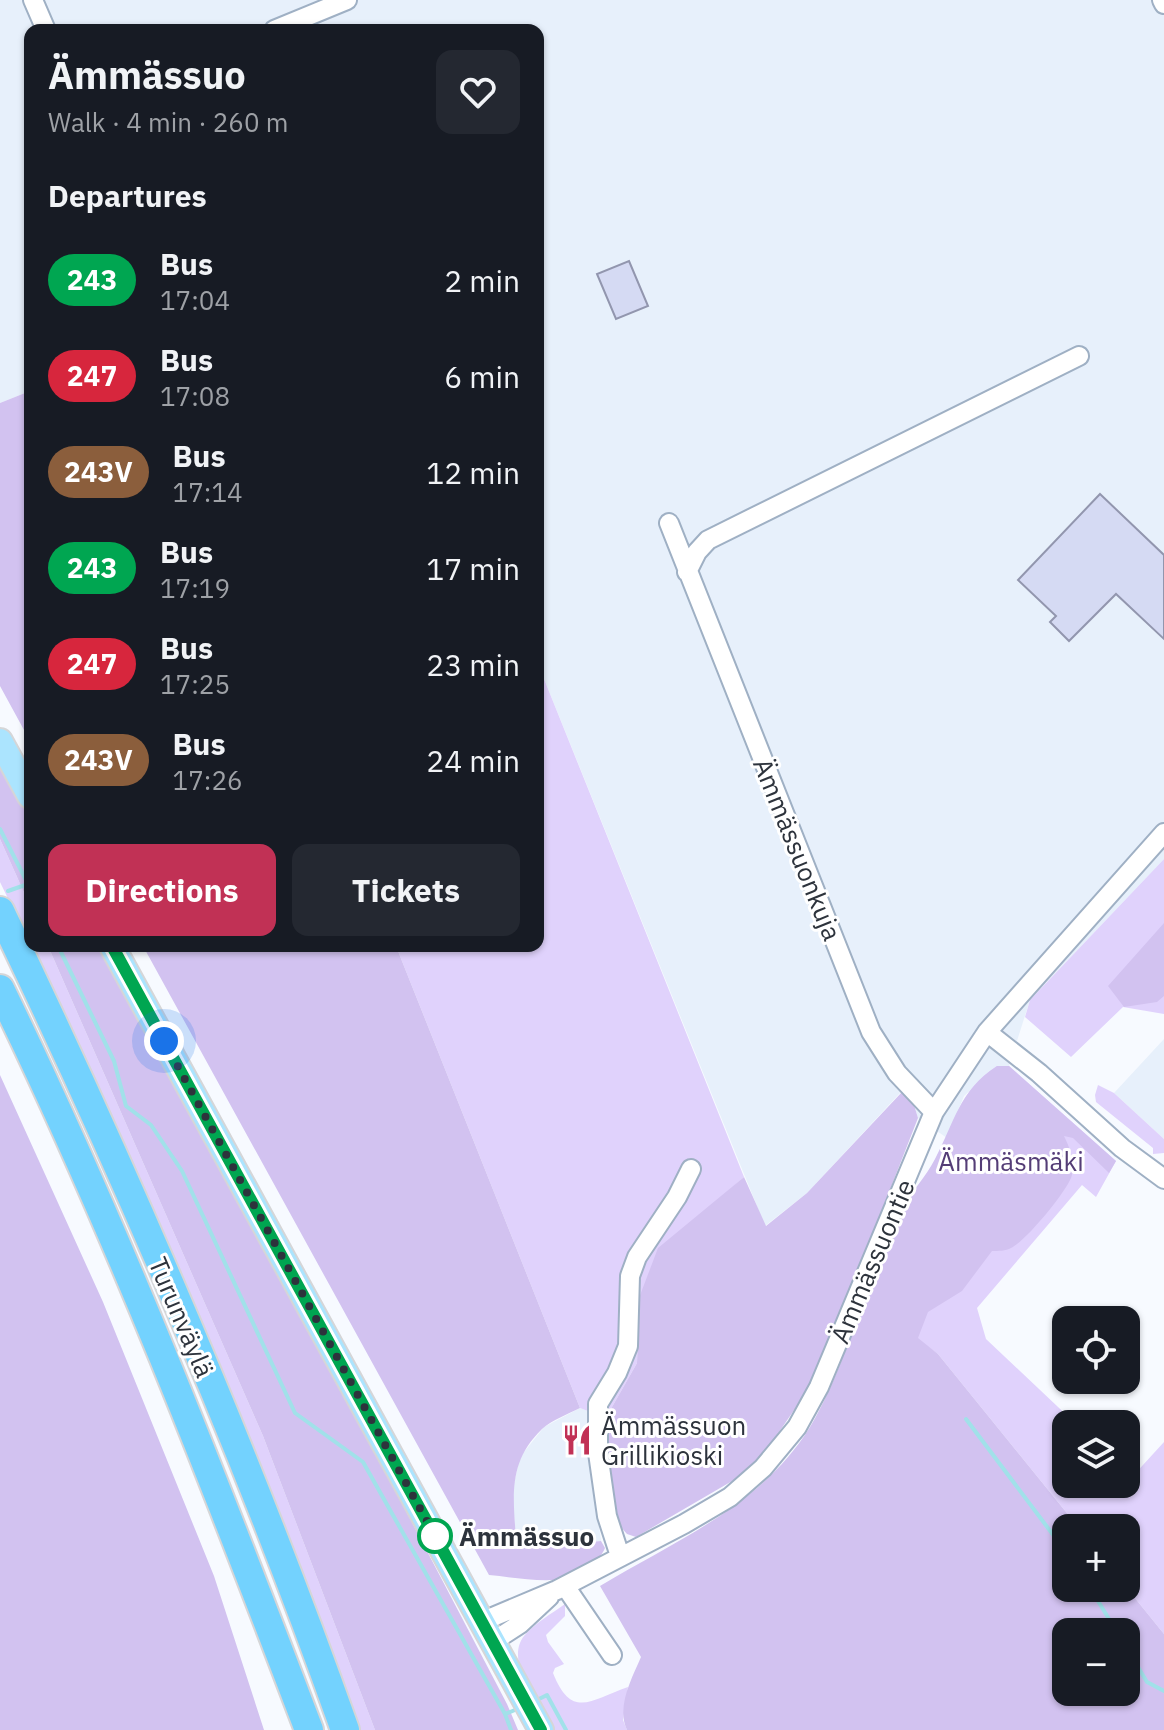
<!DOCTYPE html>
<html lang="en">
<head>
<meta charset="utf-8">
<style>
  :root { --surface:#171b24; --page:#242831; --text:#f1f3f6; --muted:#9ea1a6; --accent:#c13155 }
  body { margin:0; font-family:"IBM Plex Sans",sans-serif; background:var(--page); color:var(--text); height:100vh; display:flex; flex-direction:column; font-size:30px; white-space:nowrap }
  * { box-sizing:border-box; margin:0 }
  p { font-size:26px; color:var(--muted) }
  .icon { flex:none; width:44px; height:44px; fill:none; stroke:currentColor; stroke-width:2; stroke-linecap:round; stroke-linejoin:round }
  .map { position:relative; flex:1; overflow:hidden }
  .side { position:absolute; left:24px; top:24px; width:520px; height:928px; display:flex; flex-direction:column; background:var(--surface); border-radius:16px; box-shadow:0 2px 6px #0004 }
  .side>* { flex:none }
  .badge { padding:0 16px; border-radius:26px; font-size:28px; line-height:52px }
  .tools { position:absolute; left:1052px; top:1306px; display:grid; gap:16px }
  .tools a { display:grid; place-items:center; width:88px; height:88px; border-radius:16px; background:var(--surface); box-shadow:0 2px 6px #0004; font-size:40px }
  .you { position:absolute; width:40px; height:40px; margin:-20px; border:6px solid #fff; border-radius:50%; background:#1a73e8; box-shadow:0 0 0 12px #1a73e833 }
  .map>.badge { position:absolute; translate:-50% -50%; box-shadow:0 0 0 4px #fff }
  h2 { padding:0 24px; font-size:30px; line-height:72px }
  .round { display:grid; place-items:center; flex:none; width:84px; height:84px; border-radius:16px; background:var(--page) }
  .summary { display:flex; align-items:center; justify-content:space-between; height:136px; padding:0 24px }
  h1 { font-size:38px; font-weight:700; line-height:60px }
  .action { display:flex; gap:16px; margin-top:auto; padding:16px 24px }
  .action a { flex:1; height:92px; border-radius:16px; background:var(--accent); color:#fff; font-size:32px; font-weight:700; line-height:92px; text-align:center }
  .action a+a { background:var(--page); color:var(--text) }
  ul { padding:0; list-style:none }
  li { display:flex; align-items:center; gap:24px; height:96px; padding:0 24px }
  li div { flex:1 }
  li b { display:block; font-size:30px }
  li em { font-style:normal }
  li .badge { min-width:88px; font-weight:700; text-align:center }
  .map>svg:first-child { display:block }
  .built { fill:#e7f0fb }
  .green { fill:#e0d2fc }
  .forest { fill:#d2c2f0; fill-rule:evenodd }
  .lines { fill:none; stroke-linecap:round; stroke-linejoin:round }
  .stream { stroke:#a1e1e9; stroke-width:4 }
  .building { fill:#d5daf3; stroke:#9296ae; stroke-width:2 }
  .minor-casing { stroke:#9fb0c4; stroke-width:22 }
  .major-casing { stroke:#d5d6d8; stroke-width:28 }
  .highway-casing { stroke:#d5d6d8; stroke-width:32 }
  .minor { stroke:#fff; stroke-width:18 }
  .major { stroke:#abe4fe; stroke-width:24 }
  .highway { stroke:#73d2fe; stroke-width:28 }
  .line-casing { stroke:#fff; stroke-width:18 }
  .line { stroke:#00a651; stroke-width:12 }
  .walk { stroke:#2d333c; stroke-width:8; stroke-dasharray:0 14.4 }
  .stop-dot { fill:#fff; stroke:#00a651; stroke-width:4 }
  .labels { text-anchor:middle; dominant-baseline:central; stroke-width:6; stroke-linejoin:round; paint-order:stroke }
  .street-label { font-size:26px; fill:#2d333c; stroke:#fff }
  .park-label { font-size:26px; fill:#543d76; stroke:#fff }
  .poi-label { font-size:26px; fill:#2d333c; stroke:#fff; text-anchor:start }
  .stop-label { font-size:26px; font-weight:bold; fill:#2d333c; stroke:#fff; text-anchor:start }
</style>
</head>
<body>
<div class="map">
<svg width="1164" height="1730" viewBox="0 0 1164 1730">
  <rect width="100%" height="100%" fill="#f7faff"/>
  <path class="built" d="M 0,0 L 1164,0 L 1164,859 L 1030,1000 L 1009,1066 L 997,1066 L 964,1096 L 947,1138 L 918,1118 L 914,1105 L 901,1092 L 807,1193 L 765,1226 L 538,664 L 538,30 L 30,30 L 30,391 L 0,403 Z
    M 1164,1039 L 1164,1139 L 1114,1093 Z
    M 580,1408 L 593,1413 L 590,1461 L 601,1541 L 524,1546 L 516,1539 L 512,1492 L 520,1457 L 544,1427 Z"/>
  <path class="green" d="M 538,664 L 744,1177 L 711,1206 L 639,1298 L 637,1363 L 608,1414 L 593,1413 L 580,1408 L 396,946 L 538,946 Z
    M 0,839 L 30,906 L 30,944 L 0,882 Z
    M 1164,859 L 1164,1014 L 1123,1007 L 1071,1057 L 1025,1017 L 1030,1000 Z
    M 31,946 L 48,946 L 263,1436 L 375,1730 L 358,1730 L 245,1427 L 158,1221 Z
    M 997,1066 L 1009,1066 L 1116,1161 L 1096,1197 L 1082,1185 L 977,1308 L 986,1339 L 1076,1424 L 1066,1424 L 1066,1484 L 1126,1484 L 1126,1472 L 1132,1477 L 1164,1442 L 1164,1634 L 1126,1587 L 1126,1528 L 1079,1528 L 938,1354 L 917,1339 L 902,1208 C 912,1193 925,1179 934,1162 C 956,1123 957,1092 997,1066 Z
    M 1098,1085 L 1114,1093 L 1164,1139 L 1164,1153 L 1153,1154 L 1153,1148 L 1096,1102 L 1095,1095 Z
    M 565,1604 L 565,1616 L 546,1635 L 548,1642 L 564,1664 L 555,1668 L 553,1673 C 572,1721 592,1699 628,1687 L 623,1720 L 627,1730 L 552,1730 C 539,1707 504,1661 524,1636 C 535,1623 551,1614 565,1604 Z"/>
  <path class="forest" d="M 30,391 L 30,741 L 0,686 L 0,403 Z
    M 0,762 L 30,817 L 30,906 L 0,839 Z
    M 1164,923 L 1164,996 L 1157,1002 L 1124,1007 L 1108,986 Z
    M 48,946 L 100,946 L 326,1358 L 507,1704 L 518,1730 L 375,1730 L 263,1436 Z
    M 143,946 L 396,946 L 580,1408 C 568,1414 552,1420 542,1429 C 508,1462 513,1495 516,1539 C 533,1553 579,1543 601,1541 L 605,1548 C 599,1564 570,1579 553,1580 C 532,1581 510,1577 489,1575 Z
    M 997,1066 L 1009,1066 L 1116,1161 L 1109,1173 L 1073,1138 L 1064,1136 C 1070,1148 1076,1164 1071,1178 C 1065,1193 1026,1241 1011,1248 C 1006,1251 998,1251 992,1251 L 962,1291 L 928,1312 L 918,1338 L 938,1354 L 1079,1528 L 1066,1528 L 1066,1588 L 1126,1587 L 1164,1634 L 1164,1730 L 627,1730 C 616,1707 632,1678 641,1657 L 600,1586 C 675,1541 762,1505 810,1427 C 850,1360 864,1279 901,1209 C 911,1192 926,1177 935,1159 C 955,1121 959,1091 997,1066 ZM 1066,1632 L 1126,1632 L 1126,1692 L 1066,1692 Z
    M 0,1075 L 103,1302 L 214,1576 L 264,1730 L 0,1730 Z
    M 902,1092 L 914,1105 L 918,1118 L 834,1333 L 803,1397 L 766,1451 L 739,1477 L 636,1537 L 627,1534 L 619,1525 L 607,1463 L 605,1439 L 608,1414 L 637,1363 L 639,1298 L 658,1248 L 744,1177 L 766,1226 L 807,1193 Z"/>
  <g class="lines">
    <path class="stream" d="M 0,829 L 30,888
      M 8,891 L 28,884
      M 58,946 L 114,1061 L 126,1106 L 151,1125 L 182,1171 L 295,1413 L 363,1462 L 505,1714 L 511,1730
      M 966,1419 L 1066,1552
      M 1090,1588 L 1117,1632
      M 1126,1647 L 1147,1682 L 1164,1691
      M 539,1699 L 547,1695 L 566,1730
      M 505,1714 L 515,1710"/>
  </g>
  <path class="building" d="M 629,261 L 648,306 L 616,319 L 597,274 Z
    M 1100,494 L 1164,555 L 1164,639 L 1116,594 L 1069,641 L 1050,622 L 1056,616 L 1018,580 Z"/>
  <g class="lines">
    <g class="minor-casing">
      <path id="minor" d="M 33,0 L 46,30
        M 1162,0 L 1164,4
        M 274,30 L 347,0
        M 669,523 L 871,1032 L 897,1073 L 934,1112
        M 687,572 L 697,552 L 708,540 L 1079,356
        M 987,1032 L 1039,1073 L 1122,1148 L 1164,1179
        M 620,1556 L 607,1516 L 598,1453 L 598,1404 L 617,1373 L 628,1346 L 630,1276 L 637,1257 L 677,1197 L 691,1169
        M 565,1586 L 612,1655
        M 481,1622 L 557,1590 L 684,1524 L 730,1497 L 763,1468 L 797,1427 L 819,1387 L 934,1112 L 987,1032 L 1164,833
        M 492,1642 L 520,1624 L 549,1597"/>
    </g>
    <g class="major-casing">
      <path id="major" d="M 0,741 L 30,796
        M 112,946 L 541,1730"/>
    </g>
    <g class="highway-casing">
      <path id="highway" d="M 0,911 C 128,1178 246,1451 345,1730
        M 0,989 C 117,1229 214,1480 309,1730"/>
    </g>
    <use href="#minor" class="minor"/>
    <use href="#major" class="major"/>
    <use href="#highway" class="highway"/>
  </g>
  <g class="lines">
    <g class="line-casing">
      <path id="line" d="M 112,946 L 541,1730"/>
    </g>
    <use href="#line" class="line"/>
    <path class="walk" d="M 164,1041 L 435,1536"/>
  </g>
  <defs>
    <g id="restaurant-bare" transform="scale(2.4)"><path d="M-5-6h1v4h1v-4h1v4h1v-4h1v5L-1.5 .5V6h-2V.5L-5-1ZM5-6V6H3V1.5H1.5Q1.5-4 5-6Z" fill="#c13155" stroke="#fff" stroke-width="2.5" paint-order="stroke"/></g>
  </defs>
  <g fill-rule="evenodd">
    <use href="#restaurant-bare" x="577" y="1440"/>
  </g>
  <circle class="stop-dot" cx="435" cy="1536" r="16"/>
  <g class="labels">
    <g class="street-label">
      <text transform="translate(798 849) rotate(68)">Ämmässuonkuja</text>
      <text transform="translate(872 1261) rotate(-67)">Ämmässuontie</text>
      <text transform="translate(182 1317) rotate(67)">Turunväylä</text>
    </g>
    <g class="park-label">
      <text x="1011" y="1161">Ämmäsmäki</text>
    </g>
    <g class="poi-label">
      <text x="601" y="1425">Ämmässuon<tspan x="601" dy="30">Grillikioski</tspan></text>
    </g>
    <g class="stop-label">
      <text x="459" y="1536">Ämmässuo</text>
    </g>
  </g>
</svg>
<div class="tools">
<a><svg class="icon" aria-label="locate" viewBox="0 0 24 24"><circle cx="12" cy="12" r="6"/><path d="M12 2v4M12 18v4M2 12h4M18 12h4"/></svg></a>
<a><svg class="icon" aria-label="layers" viewBox="0 0 24 24"><path d="M12 4l9 5-9 5-9-5zM3 14l9 5 9-5"/></svg></a>
<a>+</a>
<a>−</a>
</div>
<div class="you" style="left:164px;top:1041px"></div>
<section class="side">
<div class="summary"><div><h1>Ämmässuo</h1><p>Walk · 4 min · 260 m</p></div><a class="round"><svg class="icon" aria-label="heart" viewBox="0 0 24 24"><path d="M12 20l-8-8c-3-5 5-10 8-4 3-6 11-1 8 4z"/></svg></a></div>
<h2>Departures</h2>
<ul>
<li><span class="badge" style="background:#00a651;color:#fff">243</span><div><b>Bus</b><p>17:04</p></div><em>2 min</em></li>
<li><span class="badge" style="background:#d7263d;color:#fff">247</span><div><b>Bus</b><p>17:08</p></div><em>6 min</em></li>
<li><span class="badge" style="background:#8b5e3c;color:#fff">243V</span><div><b>Bus</b><p>17:14</p></div><em>12 min</em></li>
<li><span class="badge" style="background:#00a651;color:#fff">243</span><div><b>Bus</b><p>17:19</p></div><em>17 min</em></li>
<li><span class="badge" style="background:#d7263d;color:#fff">247</span><div><b>Bus</b><p>17:25</p></div><em>23 min</em></li>
<li><span class="badge" style="background:#8b5e3c;color:#fff">243V</span><div><b>Bus</b><p>17:26</p></div><em>24 min</em></li>
</ul>
<div class="action"><a>Directions</a><a>Tickets</a></div>
</section>
</div>
</body>
</html>
